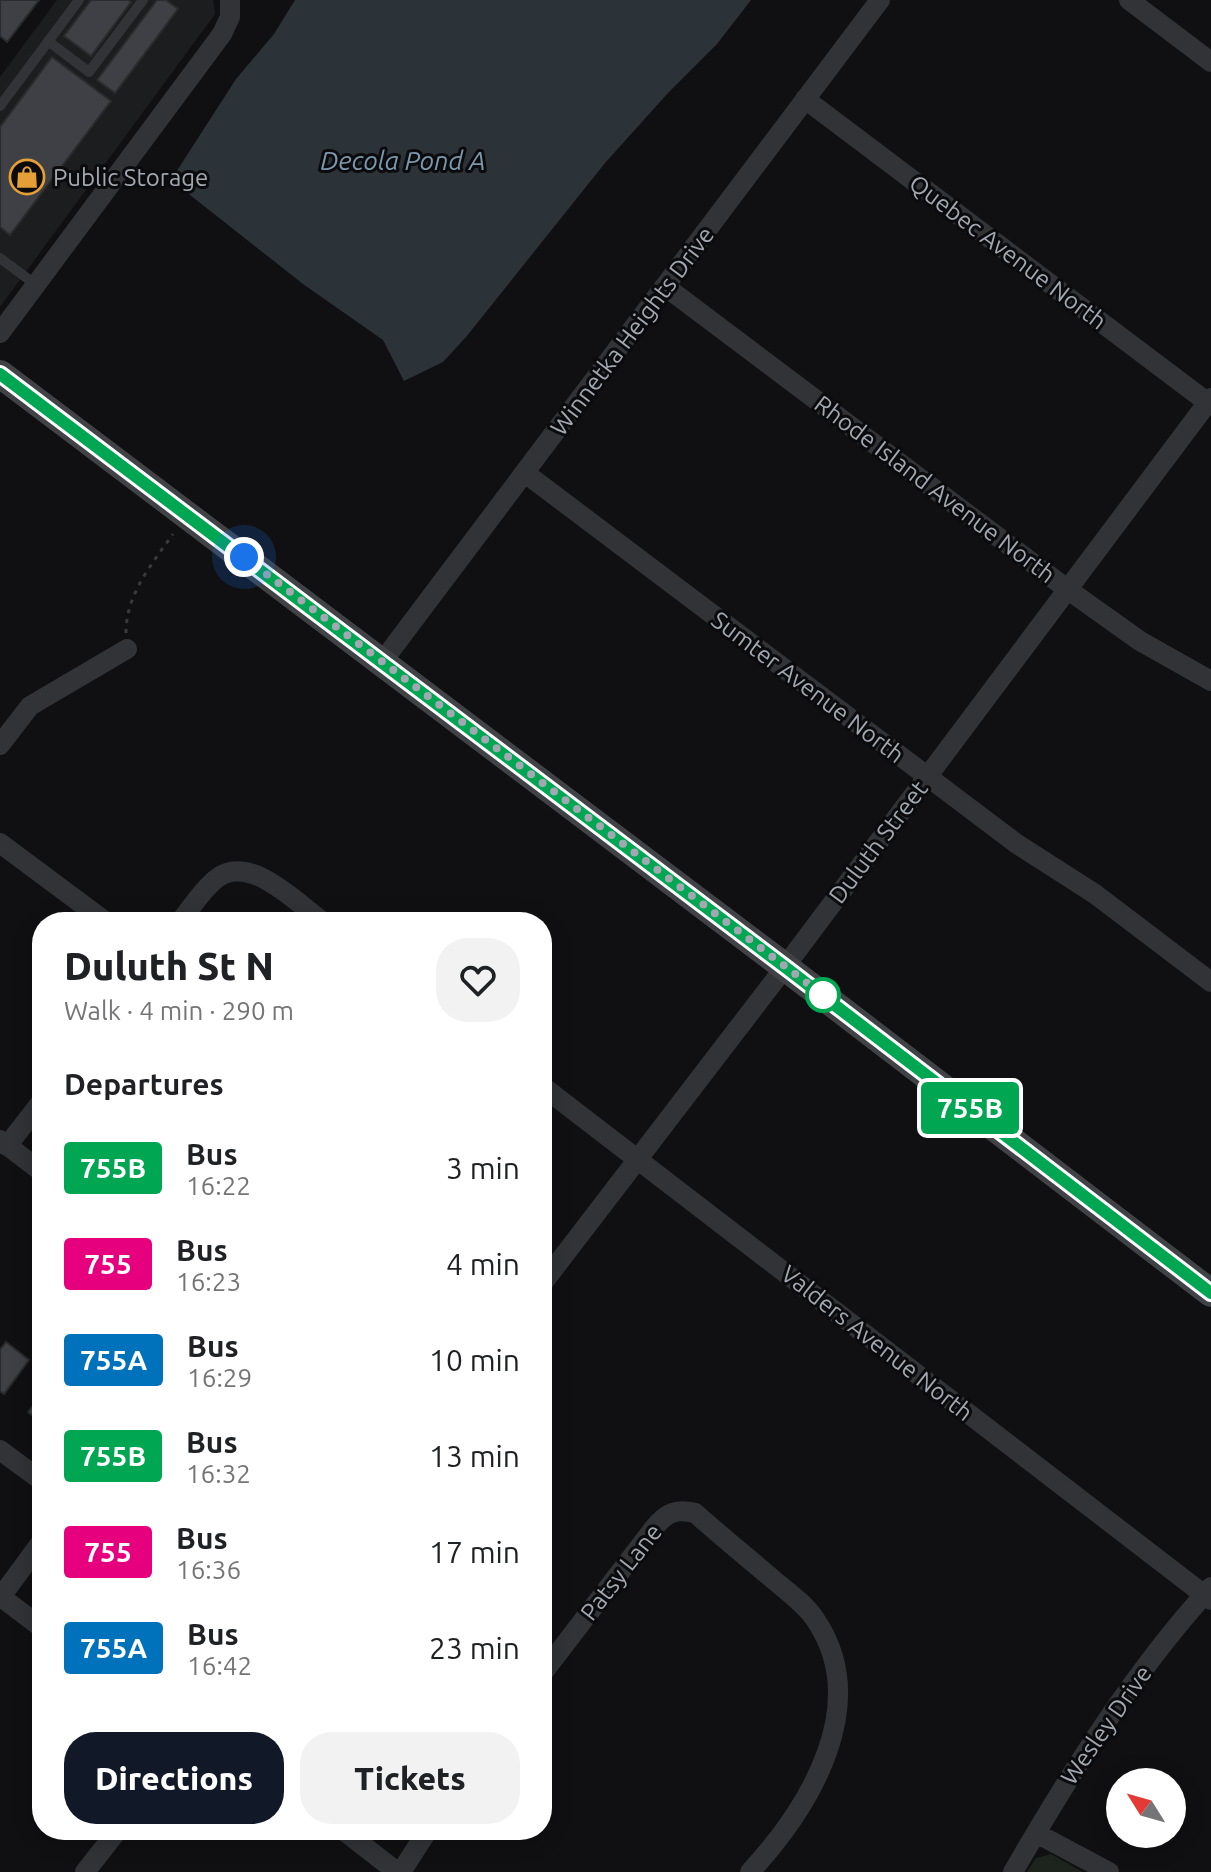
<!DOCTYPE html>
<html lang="en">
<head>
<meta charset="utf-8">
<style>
  :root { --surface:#fff; --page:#f2f2f2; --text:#202124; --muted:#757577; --accent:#111827 }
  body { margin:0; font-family:Ubuntu,sans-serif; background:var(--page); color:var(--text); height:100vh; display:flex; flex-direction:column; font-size:30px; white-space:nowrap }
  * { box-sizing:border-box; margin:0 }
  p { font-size:26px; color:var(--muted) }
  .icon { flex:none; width:44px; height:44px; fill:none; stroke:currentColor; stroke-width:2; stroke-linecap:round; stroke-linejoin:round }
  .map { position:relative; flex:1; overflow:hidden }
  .sheet { position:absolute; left:32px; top:912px; width:520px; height:928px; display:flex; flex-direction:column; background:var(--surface); border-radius:32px; box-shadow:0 4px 20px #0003 }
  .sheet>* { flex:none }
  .badge { padding:0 16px; border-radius:6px; font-size:28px; line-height:52px }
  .needle { width:52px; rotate:307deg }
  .controls { position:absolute; left:1106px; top:1768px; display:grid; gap:16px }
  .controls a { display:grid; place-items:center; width:80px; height:80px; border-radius:50%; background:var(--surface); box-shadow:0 4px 20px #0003; font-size:40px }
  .you { position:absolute; width:40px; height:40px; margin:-20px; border:6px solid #fff; border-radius:50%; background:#1a73e8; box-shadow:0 0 0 12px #1a73e833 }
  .map>.badge { position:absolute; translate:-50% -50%; box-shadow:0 0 0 4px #fff }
  h2 { padding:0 32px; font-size:30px; line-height:72px }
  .round { display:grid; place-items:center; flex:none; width:84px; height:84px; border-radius:32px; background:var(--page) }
  .head { display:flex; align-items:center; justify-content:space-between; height:136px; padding:0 32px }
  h1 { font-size:38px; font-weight:800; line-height:60px }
  .primary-button { display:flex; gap:16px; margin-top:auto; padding:16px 32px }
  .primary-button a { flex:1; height:92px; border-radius:32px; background:var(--accent); color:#fff; font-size:32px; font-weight:800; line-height:92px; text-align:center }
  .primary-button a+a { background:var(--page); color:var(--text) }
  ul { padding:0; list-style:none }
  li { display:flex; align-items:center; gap:24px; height:96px; padding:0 32px }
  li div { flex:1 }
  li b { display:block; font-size:30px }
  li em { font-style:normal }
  li .badge { min-width:88px; font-weight:700; text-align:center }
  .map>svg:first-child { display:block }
  .built { fill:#1c1d1e }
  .green { fill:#1d241d }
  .water { fill:#2b3339 }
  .building { fill:#3f4045; stroke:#2a2b2d; stroke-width:2 }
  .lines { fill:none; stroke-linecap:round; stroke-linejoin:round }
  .path { stroke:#383a3d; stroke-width:3; stroke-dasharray:4 6; stroke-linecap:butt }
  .lane { stroke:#323336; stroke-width:10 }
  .street { stroke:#323336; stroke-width:20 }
  .secondary { stroke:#404246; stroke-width:28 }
  .line-casing { stroke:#fff; stroke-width:18 }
  .line { stroke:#00a651; stroke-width:12 }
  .walk { stroke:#a2a8b1; stroke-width:8; stroke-dasharray:0 14.4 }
  .stop-dot { fill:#fff; stroke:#00a651; stroke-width:4 }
  .labels { text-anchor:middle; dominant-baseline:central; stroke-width:6; stroke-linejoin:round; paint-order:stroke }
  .poi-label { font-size:24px; fill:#a2a8b1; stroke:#0b0b0d; text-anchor:start }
  .street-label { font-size:24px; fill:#a2a8b1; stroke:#0b0b0d }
  .water-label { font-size:26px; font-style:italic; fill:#7b97ab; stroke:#0b0b0d }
</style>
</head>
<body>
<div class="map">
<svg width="1211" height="1872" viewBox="0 0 1211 1872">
  <rect width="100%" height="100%" fill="#101012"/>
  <path class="built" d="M 57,0 L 213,0 L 215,14 L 0,307 L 0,77 Z"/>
  <path class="green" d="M 1051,1854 L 1083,1872 L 1027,1872 L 1036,1858 Z"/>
  <path class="water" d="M 295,0 L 751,0 L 717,44 L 668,93 L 605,163 L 466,337 L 443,362 L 404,381 L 383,340 L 303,284 L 171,180 L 236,79 L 274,34 Z"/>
  <path class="building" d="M 0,0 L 39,0 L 7,42 L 0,36 Z
    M 91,0 L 128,0 L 131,2 L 91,56 L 64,36 Z
    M 157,0 L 166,0 L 178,9 L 115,93 L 97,80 Z
    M 52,57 L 111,101 L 10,235 L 0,227 L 0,127 Z
    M 6,1342 L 29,1360 L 4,1394 L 0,1391 L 0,1350 Z
    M 42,1394 L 42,1423 L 28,1412 Z"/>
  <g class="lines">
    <path class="path" d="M 126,633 C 126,594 152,564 173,534"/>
    <path class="lane" d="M 48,41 L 89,72 L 143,0
      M 0,106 L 79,0
      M 0,258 L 36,285"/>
    <path class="street" d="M 1129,0 L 1211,62
      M 805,99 L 1211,405
      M 666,287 L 1067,589 L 1140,641 L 1211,681
      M 0,333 L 222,34 L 230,17 L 230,0
      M 525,473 L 1017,844 L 1095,894 L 1211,982
      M 382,662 L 880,0
      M 0,745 L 30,706 L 127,649
      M 0,843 L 106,922
      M 180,922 C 191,908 202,890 216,879 C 249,852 297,903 323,922
      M 542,1086 L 1211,1600
      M 0,1140 L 42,1172
      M 7,1146 L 42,1101
      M 542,1284 L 772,984 L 1211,398
      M 0,1450 L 42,1481
      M 1,1597 L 42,1628
      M 0,1598 L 42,1541
      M 542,1674 L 654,1528 C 666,1513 676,1508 695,1513 C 721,1536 748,1558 775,1581 C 788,1592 805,1604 815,1619 C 873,1704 810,1807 750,1872
      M 343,1830 L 397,1872
      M 1036,1833 L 1109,1872
      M 85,1872 L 118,1830
      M 401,1872 L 428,1830
      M 1013,1872 C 1071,1772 1133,1673 1211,1587"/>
    <path class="secondary" d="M 0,374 L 785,967 L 1211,1293"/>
  </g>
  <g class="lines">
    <g class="line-casing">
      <path id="line" d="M 0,374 L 785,967 L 1211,1293"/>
    </g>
    <use href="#line" class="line"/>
    <path class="walk" d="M 244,557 L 823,995"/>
  </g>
  <defs>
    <g id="shop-ring" transform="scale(1.8)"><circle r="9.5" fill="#0b0b0d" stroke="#e49f36" stroke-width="1.5"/><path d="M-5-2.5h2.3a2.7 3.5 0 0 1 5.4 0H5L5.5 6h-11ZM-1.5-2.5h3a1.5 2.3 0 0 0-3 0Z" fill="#e49f36"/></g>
  </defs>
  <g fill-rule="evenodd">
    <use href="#shop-ring" x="27" y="177"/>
  </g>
  <circle class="stop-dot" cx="823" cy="995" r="16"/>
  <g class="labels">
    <g class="poi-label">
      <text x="53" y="177">Public Storage</text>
    </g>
    <g class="street-label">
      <text transform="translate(1008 252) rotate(37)">Quebec Avenue North</text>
      <text transform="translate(632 331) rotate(-53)">Winnetka Heights Drive</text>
      <text transform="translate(935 489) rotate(37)">Rhode Island Avenue North</text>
      <text transform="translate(808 687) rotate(37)">Sumter Avenue North</text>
      <text transform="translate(878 842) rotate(-53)">Duluth Street</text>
      <text transform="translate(877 1343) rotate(38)">Valders Avenue North</text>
      <text transform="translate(621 1572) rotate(-52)">Patsy Lane</text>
      <text transform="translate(1106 1725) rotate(-55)">Wesley Drive</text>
    </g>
    <g class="water-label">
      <text x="403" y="160">Decola Pond A</text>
    </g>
  </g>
</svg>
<div class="controls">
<a><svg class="needle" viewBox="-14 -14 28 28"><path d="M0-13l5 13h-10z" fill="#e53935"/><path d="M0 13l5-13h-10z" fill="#757577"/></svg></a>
</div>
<div class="you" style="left:244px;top:557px"></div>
<b class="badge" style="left:970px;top:1108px;background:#00a651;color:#fff">755B</b>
<section class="sheet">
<div class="head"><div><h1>Duluth St N</h1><p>Walk · 4 min · 290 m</p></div><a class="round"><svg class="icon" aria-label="heart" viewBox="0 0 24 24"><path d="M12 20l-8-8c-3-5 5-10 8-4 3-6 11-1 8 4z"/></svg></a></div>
<h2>Departures</h2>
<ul>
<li><span class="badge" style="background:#00a651;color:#fff">755B</span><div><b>Bus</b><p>16:22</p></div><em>3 min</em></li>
<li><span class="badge" style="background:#e6007e;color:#fff">755</span><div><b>Bus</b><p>16:23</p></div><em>4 min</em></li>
<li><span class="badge" style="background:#0072bc;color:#fff">755A</span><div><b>Bus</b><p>16:29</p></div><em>10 min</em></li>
<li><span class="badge" style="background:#00a651;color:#fff">755B</span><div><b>Bus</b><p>16:32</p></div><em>13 min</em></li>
<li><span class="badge" style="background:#e6007e;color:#fff">755</span><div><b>Bus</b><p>16:36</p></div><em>17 min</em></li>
<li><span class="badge" style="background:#0072bc;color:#fff">755A</span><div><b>Bus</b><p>16:42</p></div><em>23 min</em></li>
</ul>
<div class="primary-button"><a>Directions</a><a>Tickets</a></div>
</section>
</div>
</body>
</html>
